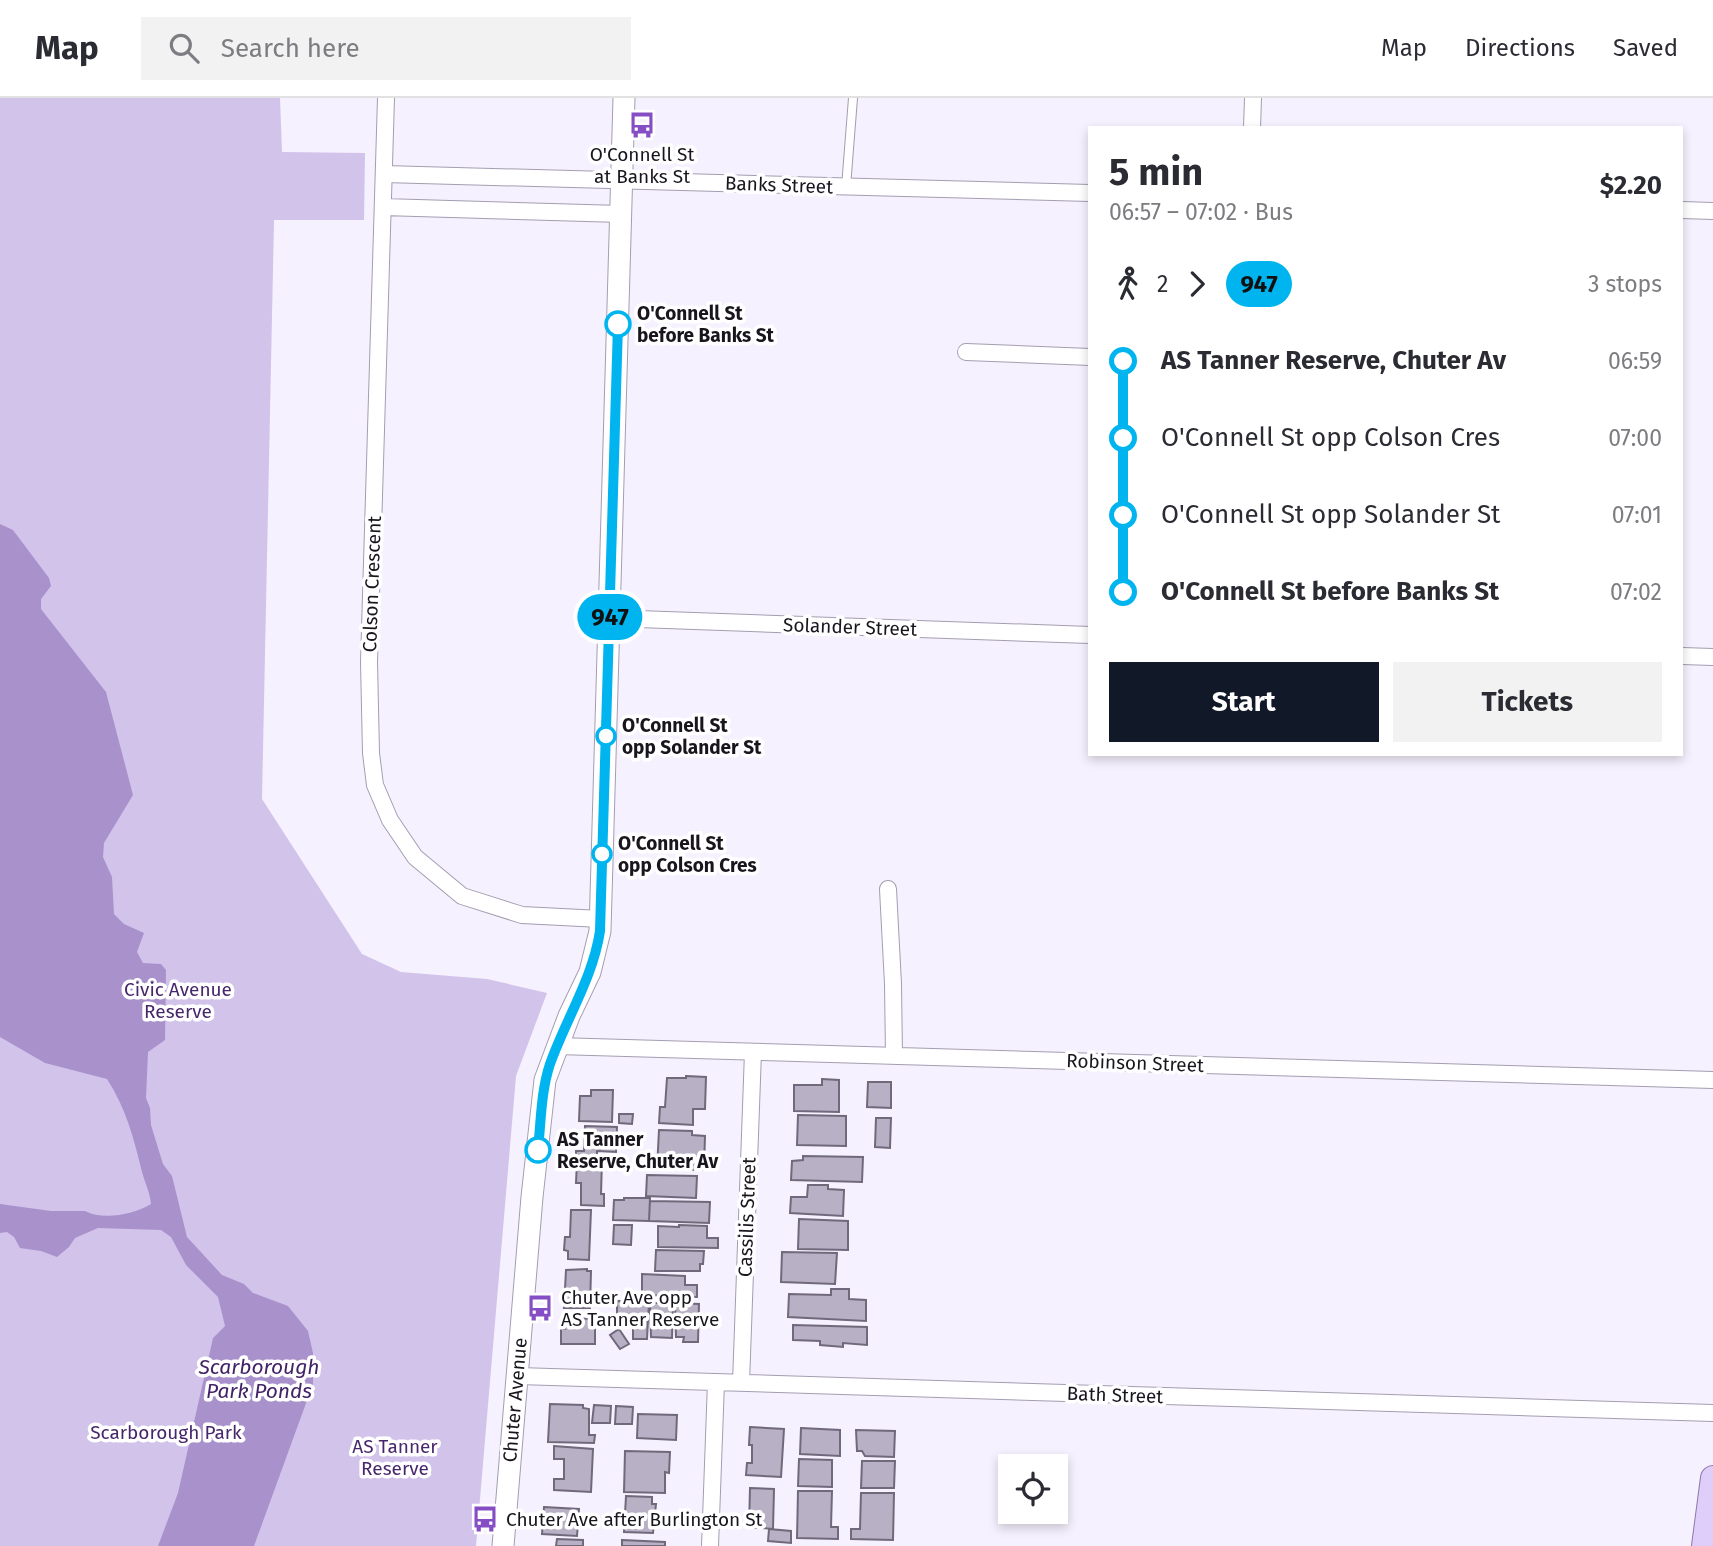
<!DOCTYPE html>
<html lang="en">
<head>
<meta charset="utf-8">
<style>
  :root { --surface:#fff; --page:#f2f2f3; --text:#2b2b33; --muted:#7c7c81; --line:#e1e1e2; --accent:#111827 }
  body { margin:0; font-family:"Fira Sans",sans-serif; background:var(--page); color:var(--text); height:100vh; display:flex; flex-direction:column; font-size:26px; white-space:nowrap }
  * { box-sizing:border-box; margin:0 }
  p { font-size:23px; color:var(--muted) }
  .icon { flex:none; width:38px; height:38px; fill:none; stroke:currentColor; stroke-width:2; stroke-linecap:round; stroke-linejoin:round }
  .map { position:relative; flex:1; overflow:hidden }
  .drawer { position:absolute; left:1088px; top:28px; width:595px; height:630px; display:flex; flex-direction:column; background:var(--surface); border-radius:0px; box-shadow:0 4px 10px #0003 }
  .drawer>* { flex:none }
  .badge { padding:0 14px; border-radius:23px; font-size:24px; line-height:46px }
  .controls { position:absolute; left:998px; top:1356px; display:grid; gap:14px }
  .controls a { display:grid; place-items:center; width:70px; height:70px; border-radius:0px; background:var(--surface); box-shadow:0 4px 10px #0003; font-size:35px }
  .map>.badge { position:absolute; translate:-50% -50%; box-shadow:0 0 0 4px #fff }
  .legs { display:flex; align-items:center; gap:10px; height:77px; padding:0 21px; font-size:23px }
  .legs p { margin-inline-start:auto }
  .headline { display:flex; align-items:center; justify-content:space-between; height:119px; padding:0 21px }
  h1 { font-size:38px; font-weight:700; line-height:52px }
  .action { display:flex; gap:14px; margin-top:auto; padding:14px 21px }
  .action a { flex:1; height:80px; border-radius:0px; background:var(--accent); color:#fff; font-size:28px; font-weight:700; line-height:80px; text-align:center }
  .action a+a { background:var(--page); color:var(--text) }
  ul { padding:0 21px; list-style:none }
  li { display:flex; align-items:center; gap:24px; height:77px; font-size:26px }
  li i { display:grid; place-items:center; width:10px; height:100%; margin:0 9px; background:currentColor }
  li i::after { content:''; width:18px; height:18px; margin:-9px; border:5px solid; border-radius:50%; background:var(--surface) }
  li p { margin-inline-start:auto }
  li:first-child i { background:linear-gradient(#0000 50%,currentColor 0) }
  li:last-child i { background:linear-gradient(currentColor 50%,#0000 0) }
  header { display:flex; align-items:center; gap:42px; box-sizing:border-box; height:98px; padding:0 35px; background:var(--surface); border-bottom:2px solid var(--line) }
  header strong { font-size:33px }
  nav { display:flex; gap:38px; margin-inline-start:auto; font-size:24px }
  .search { width:490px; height:63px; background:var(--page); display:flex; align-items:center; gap:18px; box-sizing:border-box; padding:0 24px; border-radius:0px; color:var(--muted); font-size:26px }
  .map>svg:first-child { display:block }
  .green { fill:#d2c3eb }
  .water { fill:#a992cb }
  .building { fill:#b8b0c5; stroke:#70697c; stroke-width:2 }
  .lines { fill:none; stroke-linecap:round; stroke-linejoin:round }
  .lane-casing { stroke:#a49db1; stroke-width:10 }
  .street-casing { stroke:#a49db1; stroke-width:18 }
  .secondary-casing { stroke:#a49db1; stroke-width:23 }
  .primary-casing { stroke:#8c78a9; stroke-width:26 }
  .lane { stroke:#fff; stroke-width:8 }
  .street { stroke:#fff; stroke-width:16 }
  .secondary { stroke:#fff; stroke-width:21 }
  .primary { stroke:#dfcef9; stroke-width:24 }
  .line-1-casing { stroke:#fff; stroke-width:16 }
  .line-1 { stroke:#00b5ef; stroke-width:10 }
  .stop-1-dot { fill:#fff; stroke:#00b5ef; stroke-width:3.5 }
  .labels { text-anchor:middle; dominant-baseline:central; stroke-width:7; stroke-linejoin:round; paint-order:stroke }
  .poi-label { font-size:19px; fill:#18151d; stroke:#fff; text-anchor:start }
  .street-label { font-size:19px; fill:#18151d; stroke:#fff }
  .stop-label { font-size:19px; font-weight:bold; fill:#18151d; stroke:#fff; text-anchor:start }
  .park-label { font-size:19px; fill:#47276b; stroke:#fff }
  .water-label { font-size:21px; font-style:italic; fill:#432367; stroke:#fff }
</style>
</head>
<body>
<header>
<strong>Map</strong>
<div class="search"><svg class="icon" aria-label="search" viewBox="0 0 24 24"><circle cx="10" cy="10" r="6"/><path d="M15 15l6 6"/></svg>Search here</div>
<nav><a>Map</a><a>Directions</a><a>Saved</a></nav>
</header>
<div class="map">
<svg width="1713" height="1448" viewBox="0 0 1713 1448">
  <rect width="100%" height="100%" fill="#f6f1fe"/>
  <path class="green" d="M 0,0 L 280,0 L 282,54 L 365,55 L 364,122 L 274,122 L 262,701 L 362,856 L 401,874 L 487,881 L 547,895 L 516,978 L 476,1448 L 0,1448 Z"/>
  <path class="water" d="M 0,426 L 13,432 L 49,480 L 51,488 L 41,501 L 41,511 L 106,594 L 133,697 L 104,745 L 103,759 L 112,779 L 114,816 L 124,826 L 144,835 L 137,854 L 143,865 L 161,866 L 166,872 L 165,942 L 148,954 L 146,1000 L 150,1010 L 151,1027 L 163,1066 L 172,1078 L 187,1139 L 222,1177 L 244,1186 L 253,1195 L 288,1208 L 308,1233 L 313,1255 L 313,1286 L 254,1448 L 158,1448 L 178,1395 L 213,1240 L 225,1228 L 218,1199 L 186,1167 L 171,1139 L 161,1132 L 98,1130 L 75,1140 L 69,1149 L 57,1159 L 41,1153 L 20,1150 L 14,1139 L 7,1134 L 0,1135 L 0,1106 L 51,1113 L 85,1113 C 104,1123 134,1116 151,1106 C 150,1094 145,1085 142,1074 C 134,1041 126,1010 107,981 L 45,965 L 0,939 Z"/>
  <path class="building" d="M 686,978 L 706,979 L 705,1011 L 693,1011 L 693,1027 L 659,1025 L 660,1009 L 665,1009 L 667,980 L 686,980 Z
    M 822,981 L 839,982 L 839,1014 L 794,1013 L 794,987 L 822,987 Z
    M 868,984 L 891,984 L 891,1010 L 867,1009 Z
    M 591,992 L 613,992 L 612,1024 L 579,1023 L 580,998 L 591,998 Z
    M 619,1016 L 633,1016 L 632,1026 L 619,1025 Z
    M 798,1017 L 846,1018 L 846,1048 L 797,1047 Z
    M 876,1020 L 891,1020 L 890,1050 L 875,1049 Z
    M 585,1028 L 617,1029 L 616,1054 L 597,1053 L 597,1059 L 576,1059 L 576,1053 L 584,1053 Z
    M 659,1032 L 692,1033 L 692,1037 L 705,1038 L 704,1072 L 657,1071 Z
    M 803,1058 L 863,1059 L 862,1084 L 791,1082 L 792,1063 L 803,1062 Z
    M 577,1062 L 602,1062 L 601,1096 L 604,1096 L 604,1108 L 581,1107 L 581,1085 L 576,1085 Z
    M 647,1077 L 697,1078 L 696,1100 L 646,1098 Z
    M 808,1087 L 828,1087 L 828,1091 L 844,1092 L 843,1118 L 790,1115 L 791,1099 L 807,1099 Z
    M 624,1100 L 650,1100 L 649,1123 L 613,1122 L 614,1102 L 624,1102 Z
    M 650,1103 L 710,1104 L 709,1125 L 649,1123 Z
    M 571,1112 L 591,1112 L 589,1162 L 568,1161 L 568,1153 L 564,1152 L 565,1139 L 570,1139 Z
    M 799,1121 L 848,1123 L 848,1152 L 798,1151 Z
    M 614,1127 L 632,1127 L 631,1147 L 613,1146 Z
    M 679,1127 L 707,1128 L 707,1140 L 718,1140 L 718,1150 L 658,1149 L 658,1128 L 679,1129 Z
    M 656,1152 L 704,1153 L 703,1166 L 700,1166 L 700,1173 L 655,1173 Z
    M 782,1154 L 837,1155 L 835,1186 L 781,1184 Z
    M 587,1171 L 587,1173 L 591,1173 L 590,1210 L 564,1210 L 566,1172 Z
    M 642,1176 L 685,1178 L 685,1187 L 697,1187 L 697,1199 L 642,1197 Z
    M 831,1191 L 849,1191 L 849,1201 L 866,1202 L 866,1223 L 788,1219 L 789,1196 L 831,1197 Z
    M 617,1203 L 649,1204 L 647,1241 L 633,1241 L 633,1230 L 622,1218 L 617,1217 Z
    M 650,1205 L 673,1205 L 672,1240 L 651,1239 Z
    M 675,1205 L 699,1206 L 698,1244 L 683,1244 L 684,1239 L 676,1239 Z
    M 566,1220 L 595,1221 L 595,1246 L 561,1246 L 561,1231 L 565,1231 Z
    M 793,1227 L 867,1229 L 867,1247 L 843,1245 L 843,1249 L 820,1247 L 820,1243 L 793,1242 Z
    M 619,1231 L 629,1246 L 620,1251 L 610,1237 Z
    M 550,1306 L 583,1307 L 583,1310 L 589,1311 L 589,1337 L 595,1337 L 594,1345 L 548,1344 Z
    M 594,1307 L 611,1308 L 610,1325 L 592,1325 Z
    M 616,1308 L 633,1309 L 632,1326 L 615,1326 Z
    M 638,1316 L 677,1317 L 676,1342 L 637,1340 Z
    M 750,1329 L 784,1331 L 781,1379 L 746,1377 L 747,1365 L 752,1365 L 752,1347 L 749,1347 Z
    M 801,1330 L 840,1332 L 840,1358 L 800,1356 Z
    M 856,1332 L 895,1333 L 894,1359 L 865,1358 L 862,1353 L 857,1353 Z
    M 554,1348 L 593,1351 L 591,1394 L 554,1392 L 554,1381 L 564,1381 L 564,1361 L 554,1361 Z
    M 625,1353 L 670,1354 L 669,1375 L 665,1374 L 665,1395 L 624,1394 Z
    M 799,1361 L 832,1362 L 832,1389 L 798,1388 Z
    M 862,1363 L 895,1363 L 894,1390 L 861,1390 Z
    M 750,1390 L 774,1391 L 773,1431 L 749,1429 Z
    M 798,1393 L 832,1393 L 831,1429 L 838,1429 L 838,1441 L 797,1440 Z
    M 861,1395 L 894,1395 L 893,1442 L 851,1441 L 851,1431 L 860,1431 Z
    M 626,1398 L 652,1399 L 652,1406 L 656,1406 L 653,1435 L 624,1434 Z
    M 544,1409 L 579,1411 L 577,1438 L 542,1436 Z
    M 769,1431 L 791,1433 L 791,1445 L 768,1443 Z
    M 557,1441 L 583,1442 L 583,1448 L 556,1448 Z
    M 622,1442 L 665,1444 L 665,1448 L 622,1448 Z"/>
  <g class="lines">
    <g class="lane-casing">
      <path id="lane" d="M 846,89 L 853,0"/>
    </g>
    <g class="street-casing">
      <path id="street" d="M 386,0 L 369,564 L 371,655 L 375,687 L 390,722 L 415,759 L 462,798 L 522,817 L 601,821
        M 1252,30 L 1253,0
        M 384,76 L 1090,95
        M 383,109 L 621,116
        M 1682,112 L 1713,113
        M 966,254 L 1090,259
        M 610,520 L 1090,537
        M 1682,558 L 1713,559
        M 888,791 L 893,886 L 894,958
        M 557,948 L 1713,982
        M 518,1278 L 1713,1315
        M 741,1285 L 753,954
        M 710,1448 L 716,1284"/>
    </g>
    <g class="secondary-casing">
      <path id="secondary" d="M 503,1448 L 532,1099 L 545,982 L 569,918 L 590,874 L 600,833 L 624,0"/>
    </g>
    <g class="primary-casing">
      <path id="primary" d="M 1704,1448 L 1713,1380"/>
    </g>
    <use href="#lane" class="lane"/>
    <use href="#street" class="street"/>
    <use href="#secondary" class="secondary"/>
    <use href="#primary" class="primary"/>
  </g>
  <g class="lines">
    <g class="line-1-casing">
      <path id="line-1" d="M 538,1052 C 541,1023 541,993 550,966 C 566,921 593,880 600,833 L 618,226"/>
    </g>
    <use href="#line-1" class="line-1"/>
  </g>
  <defs>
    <g id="bus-bare" transform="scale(2.1)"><path d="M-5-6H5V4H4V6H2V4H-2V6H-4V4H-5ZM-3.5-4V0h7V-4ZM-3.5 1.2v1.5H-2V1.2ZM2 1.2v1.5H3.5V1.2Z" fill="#864ec5" stroke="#fff" stroke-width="2.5" paint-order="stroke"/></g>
  </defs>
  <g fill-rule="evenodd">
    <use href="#bus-bare" x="642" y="27"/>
    <use href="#bus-bare" x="540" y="1210"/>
    <use href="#bus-bare" x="485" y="1421"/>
  </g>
  <g class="stop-1-dot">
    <circle cx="618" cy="226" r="12"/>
    <circle cx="606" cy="638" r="9"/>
    <circle cx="602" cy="756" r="9"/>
    <circle cx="538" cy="1052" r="12"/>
  </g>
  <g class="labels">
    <g class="poi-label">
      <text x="642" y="56" text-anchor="middle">O'Connell St<tspan x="642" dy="22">at Banks St</tspan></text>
      <text x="561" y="1199">Chuter Ave opp<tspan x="561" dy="22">AS Tanner Reserve</tspan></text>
      <text x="506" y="1421">Chuter Ave after Burlington St</text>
    </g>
    <g class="street-label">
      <text transform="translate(779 87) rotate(2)">Banks Street</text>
      <text transform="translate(372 486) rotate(-88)">Colson Crescent</text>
      <text transform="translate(850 529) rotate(2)">Solander Street</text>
      <text transform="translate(1135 965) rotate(2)">Robinson Street</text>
      <text transform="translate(747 1119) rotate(-88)">Cassilis Street</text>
      <text transform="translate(1115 1297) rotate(2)">Bath Street</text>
      <text transform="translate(515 1302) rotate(-85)">Chuter Avenue</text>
    </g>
    <g class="stop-label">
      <text x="637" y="215">O'Connell St<tspan x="637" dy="22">before Banks St</tspan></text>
      <text x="622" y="627">O'Connell St<tspan x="622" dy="22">opp Solander St</tspan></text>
      <text x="618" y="745">O'Connell St<tspan x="618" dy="22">opp Colson Cres</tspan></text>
      <text x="557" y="1041">AS Tanner<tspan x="557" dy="22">Reserve, Chuter Av</tspan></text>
    </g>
    <g class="park-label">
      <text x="178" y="891">Civic Avenue<tspan x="178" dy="22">Reserve</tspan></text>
      <text x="166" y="1334">Scarborough Park</text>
      <text x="395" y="1348">AS Tanner<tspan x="395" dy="22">Reserve</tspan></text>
    </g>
    <g class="water-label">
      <text x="259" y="1269">Scarborough<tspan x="259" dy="24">Park Ponds</tspan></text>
    </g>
  </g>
</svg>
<div class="controls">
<a><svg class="icon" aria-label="locate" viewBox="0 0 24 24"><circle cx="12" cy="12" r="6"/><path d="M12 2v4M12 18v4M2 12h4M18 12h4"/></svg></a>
</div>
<b class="badge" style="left:610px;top:519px;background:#00b5ef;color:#111">947</b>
<section class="drawer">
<div class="headline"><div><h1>5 min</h1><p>06:57 – 07:02 · Bus</p></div><b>$2.20</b></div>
<div class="legs"><svg class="icon" aria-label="walk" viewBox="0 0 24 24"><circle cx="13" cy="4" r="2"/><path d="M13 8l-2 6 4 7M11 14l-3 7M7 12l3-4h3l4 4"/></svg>2<svg class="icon" aria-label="forward" viewBox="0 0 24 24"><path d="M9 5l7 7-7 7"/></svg><b class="badge" style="background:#00b5ef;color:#111">947</b><p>3 stops</p></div>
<ul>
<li><i style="color:#00b5ef"></i><b>AS Tanner Reserve, Chuter Av</b><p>06:59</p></li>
<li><i style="color:#00b5ef"></i><span>O'Connell St opp Colson Cres</span><p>07:00</p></li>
<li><i style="color:#00b5ef"></i><span>O'Connell St opp Solander St</span><p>07:01</p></li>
<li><i style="color:#00b5ef"></i><b>O'Connell St before Banks St</b><p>07:02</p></li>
</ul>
<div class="action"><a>Start</a><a>Tickets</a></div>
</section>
</div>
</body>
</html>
